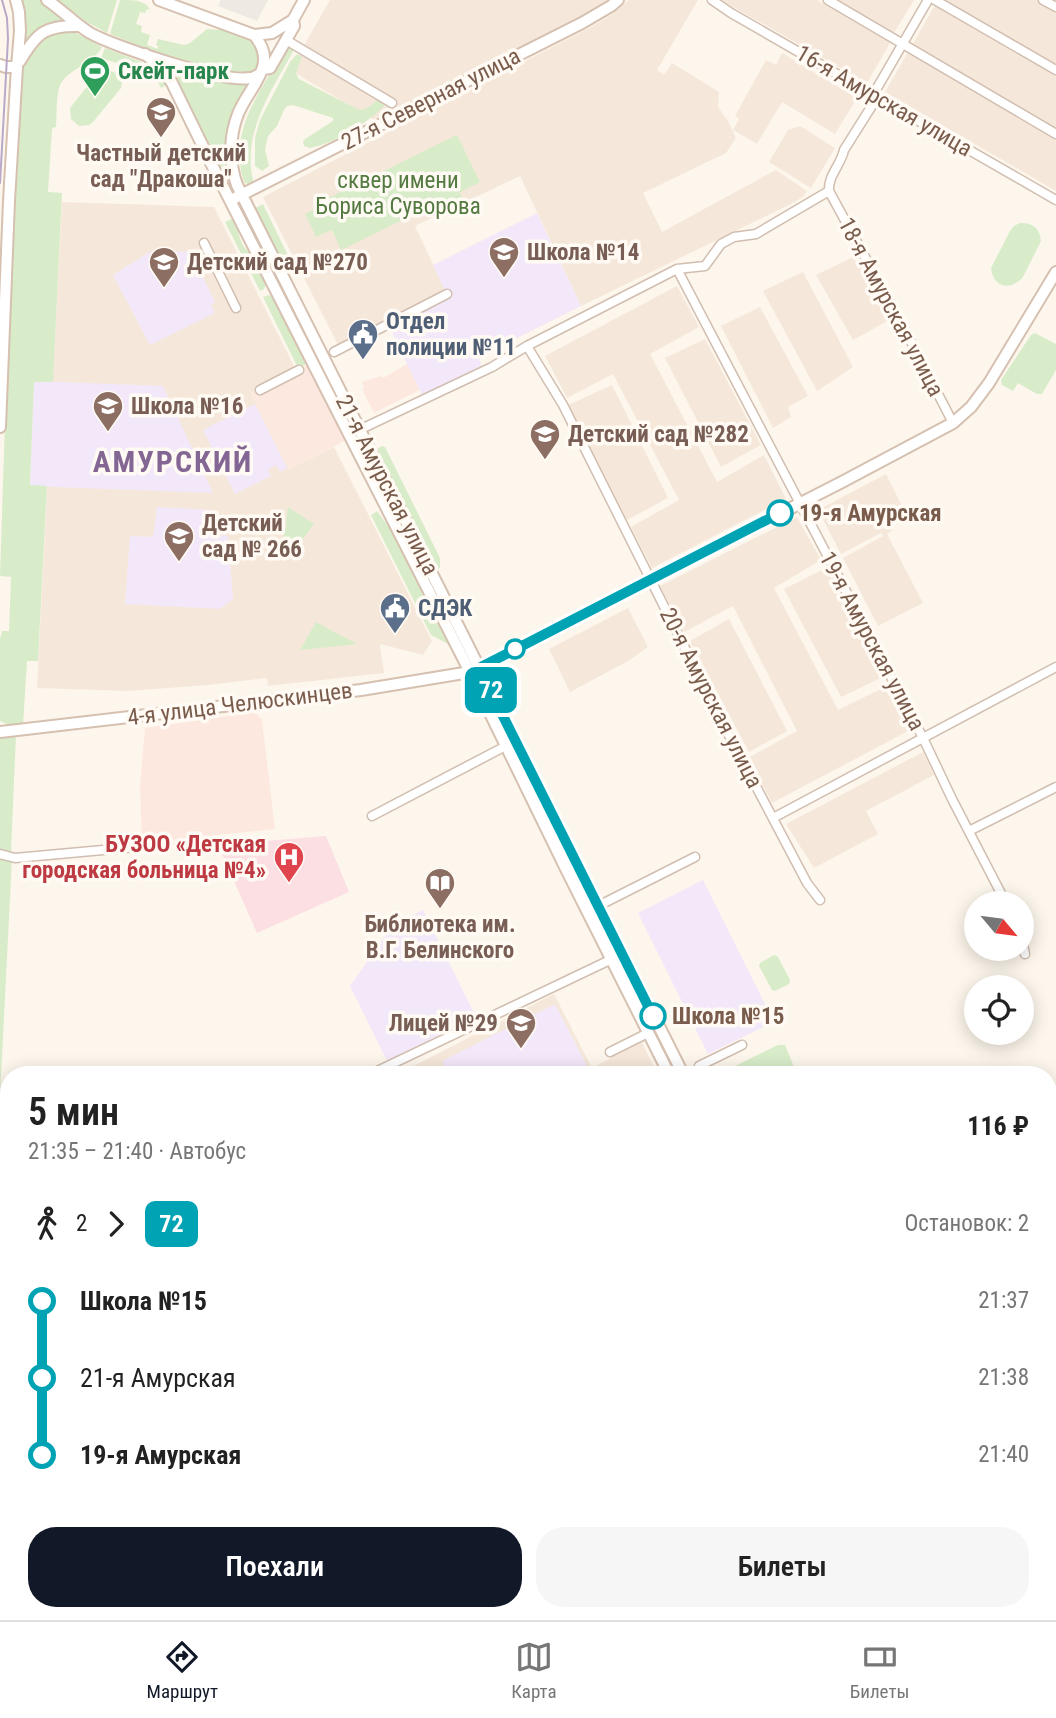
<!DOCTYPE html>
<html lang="ru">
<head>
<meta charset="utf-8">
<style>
  :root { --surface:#fff; --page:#f6f6f6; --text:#222; --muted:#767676; --line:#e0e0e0; --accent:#111827 }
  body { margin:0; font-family:"Roboto Condensed",sans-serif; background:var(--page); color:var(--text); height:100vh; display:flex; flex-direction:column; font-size:26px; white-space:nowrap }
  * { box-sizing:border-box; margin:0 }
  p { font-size:23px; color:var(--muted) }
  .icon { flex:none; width:38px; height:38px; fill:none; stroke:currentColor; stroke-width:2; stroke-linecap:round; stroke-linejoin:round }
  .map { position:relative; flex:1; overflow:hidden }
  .drawer { position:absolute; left:0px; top:1066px; width:1057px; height:555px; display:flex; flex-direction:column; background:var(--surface); border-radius:28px 28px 0 0; box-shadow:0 4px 18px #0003 }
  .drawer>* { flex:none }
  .badge { padding:0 14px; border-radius:10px; font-size:24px; line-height:46px }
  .needle { width:46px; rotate:119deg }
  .buttons { position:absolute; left:964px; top:891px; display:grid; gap:14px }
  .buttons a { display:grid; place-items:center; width:70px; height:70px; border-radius:50%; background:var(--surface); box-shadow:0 4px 18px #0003; font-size:35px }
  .map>.badge { position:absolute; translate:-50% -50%; box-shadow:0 0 0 4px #fff }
  .legs { display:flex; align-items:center; gap:10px; height:77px; padding:0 28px; font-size:23px }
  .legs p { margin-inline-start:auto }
  .overview { display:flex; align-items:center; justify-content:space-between; height:119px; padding:0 28px }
  h1 { font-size:38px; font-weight:600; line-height:52px }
  .action { display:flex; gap:14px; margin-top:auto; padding:14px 28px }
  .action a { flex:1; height:80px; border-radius:28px; background:var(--accent); color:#fff; font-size:28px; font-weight:600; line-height:80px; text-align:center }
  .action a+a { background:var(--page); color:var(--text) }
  ul { padding:0 28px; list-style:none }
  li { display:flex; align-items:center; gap:24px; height:77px; font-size:26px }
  li i { display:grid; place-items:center; width:10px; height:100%; margin:0 9px; background:currentColor }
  li i::after { content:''; width:18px; height:18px; margin:-9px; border:5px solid; border-radius:50%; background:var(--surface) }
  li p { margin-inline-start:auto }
  li:first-child i { background:linear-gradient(#0000 50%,currentColor 0) }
  li:last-child i { background:linear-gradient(currentColor 50%,#0000 0) }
  .dock { display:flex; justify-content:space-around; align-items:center; height:98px; border-top:2px solid var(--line); background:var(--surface); font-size:19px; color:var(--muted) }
  .dock a { display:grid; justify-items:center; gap:4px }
  .dock .active { color:var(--accent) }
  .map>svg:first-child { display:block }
  .residential { fill:#f5e8da }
  .commercial { fill:#fde8e0 }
  .industrial { fill:#efe9e4 }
  .education { fill:#f3e8fa }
  .medical { fill:#fbdfe3 }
  .green { fill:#d8ecc9 }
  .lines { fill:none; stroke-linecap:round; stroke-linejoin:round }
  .street-casing { stroke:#d1beb0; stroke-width:11 }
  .secondary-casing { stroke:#d6c0b0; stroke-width:14 }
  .street { stroke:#fff; stroke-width:8 }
  .secondary { stroke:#fff; stroke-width:10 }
  .tram { stroke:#b9a8c9; stroke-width:2 }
  .rail { stroke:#b9a8c9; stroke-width:2; stroke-dasharray:10 7; stroke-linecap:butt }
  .line-1-casing { stroke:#fff; stroke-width:16 }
  .line-1 { stroke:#00a3b4; stroke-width:10 }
  .stop-1-dot { fill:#fff; stroke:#00a3b4; stroke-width:3.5 }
  .labels { text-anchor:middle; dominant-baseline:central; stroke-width:7; stroke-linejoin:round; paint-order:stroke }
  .leisure-label { font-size:23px; font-weight:bold; fill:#27864d; stroke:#fffaf3; text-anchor:start }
  .street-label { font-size:23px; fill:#7a5c4d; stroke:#fffaf3 }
  .education-label { font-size:23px; font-weight:bold; fill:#785e54; stroke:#fffaf3; text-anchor:start }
  .park-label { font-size:23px; fill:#537a41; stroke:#fffaf3 }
  .service-label { font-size:23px; font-weight:bold; fill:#4e5e75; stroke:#fffaf3; text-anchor:start }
  .stop-label { font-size:23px; font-weight:bold; fill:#7a5c4d; stroke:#fffaf3; text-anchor:start }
  .health-label { font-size:23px; font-weight:bold; fill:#be3a42; stroke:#fffaf3; text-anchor:end }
  .district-label { font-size:30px; font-weight:bold; letter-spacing:2px; fill:#846695; stroke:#fffaf3 }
</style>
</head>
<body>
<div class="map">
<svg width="1056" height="1620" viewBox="0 0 1056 1620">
  <rect width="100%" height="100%" fill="#fdf6ec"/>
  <path class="residential" d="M 330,0 L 612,0 L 590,16 L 376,121 L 290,70 Z
    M 629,0 L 698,0 L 657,70 L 664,75 L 672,63 L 719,92 L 718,107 L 728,121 L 736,138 L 726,153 L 643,193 L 662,232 L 776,170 L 807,191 L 804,196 L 793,203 L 581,306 L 520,176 L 415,226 L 446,292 L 338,345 L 263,197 L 591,27 L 611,15 Z
    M 721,0 L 817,0 L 890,43 L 867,83 Z
    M 837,0 L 914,0 L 894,33 Z
    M 938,0 L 1056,0 L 1056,191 L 885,92 Z
    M 782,53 L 857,98 L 835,134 L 782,102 L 757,144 L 733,130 L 739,119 L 735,116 L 766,60 L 776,65 Z
    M 800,126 L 835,148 L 811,188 L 769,162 L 788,130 Z
    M 62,202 L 214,207 L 296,370 L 251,393 L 289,469 L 334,447 L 432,641 L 423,655 L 380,644 L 384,673 L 268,686 L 267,678 L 208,685 L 128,691 L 37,688 Z
    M 855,256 L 891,319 L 853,340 L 816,275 Z
    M 803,272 L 853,367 L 817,391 L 763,291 Z
    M 677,286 L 699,327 L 650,354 L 717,482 L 764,455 L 786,499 L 652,568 L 631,527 L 679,500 L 613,374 L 567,398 L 545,356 Z
    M 760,307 L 808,396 L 788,407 L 791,417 L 773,428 L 721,326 Z
    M 705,339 L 761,445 L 721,467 L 665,358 Z
    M 612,385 L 668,498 L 627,520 L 566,406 Z
    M 886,474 L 901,504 L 884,513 L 893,530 L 887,534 L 923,603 L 878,626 L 843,558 L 883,536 L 881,533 L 841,554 L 818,510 Z
    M 797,517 L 821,560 L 774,588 L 838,710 L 887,686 L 908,731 L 772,803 L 748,758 L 797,731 L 733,606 L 684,632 L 660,586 Z
    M 826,568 L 883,677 L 841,697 L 784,589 Z
    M 628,608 L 648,647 L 628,661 L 570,692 L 549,649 Z
    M 729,619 L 787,731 L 749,752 L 690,641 Z
    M 923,752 L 934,775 L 866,811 L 878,834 L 814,868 L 786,824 Z
    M 554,994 L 592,1068 L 642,1042 L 657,1074 L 398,1074 Z"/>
  <path class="commercial" d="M 309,364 L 347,440 L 289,469 L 251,393 Z
    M 407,364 L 420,390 L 374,413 L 362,389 L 364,388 L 362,382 L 381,376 L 383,378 Z
    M 255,712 L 262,720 L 275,829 L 142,843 L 140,786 L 145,728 Z"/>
  <path class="industrial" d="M 221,0 L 268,0 L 257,21 L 218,6 Z"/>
  <path class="education" d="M 537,213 L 581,306 L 479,357 L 482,369 L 423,397 L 389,326 L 448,297 L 433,265 Z
    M 153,250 L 191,252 L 215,302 L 211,305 L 215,313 L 150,345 L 113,275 Z
    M 34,381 L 163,386 L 213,493 L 30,486 Z
    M 255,404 L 287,468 L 280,472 L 276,465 L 268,470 L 271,476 L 235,494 L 203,430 Z
    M 157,507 L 212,510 L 211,534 L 228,536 L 233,599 L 220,609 L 125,604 L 130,536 L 153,537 Z
    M 703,880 L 774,1022 L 708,1054 L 638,913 Z
    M 423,910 L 476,1017 L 387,1061 L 350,986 L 392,926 Z
    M 555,1004 L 591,1074 L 449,1074 L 442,1061 Z"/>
  <path class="medical" d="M 326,836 L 349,892 L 257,933 L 218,845 Z"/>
  <path class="green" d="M 20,0 L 40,0 L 67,23 C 47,21 37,34 24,48 Z
    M 56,0 L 117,0 L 107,33 L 87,22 Z
    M 120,0 C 133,0 146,0 150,10 L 147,9 L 145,13 L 140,12 L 136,24 L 142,26 L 141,32 L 150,35 L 147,45 L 158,49 L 158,46 L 156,45 L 158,39 L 184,45 L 190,43 L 207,29 L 225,30 L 254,40 L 258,45 L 260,64 C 257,68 253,72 247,73 C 220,78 138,45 110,34 Z
    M 72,31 L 102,47 C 94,64 65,69 59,88 C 56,100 57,115 56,127 L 52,128 L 48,192 L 62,193 L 53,382 L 34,382 L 30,485 L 47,486 L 38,661 L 27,661 L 23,725 L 9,725 L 0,721 L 0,639 L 2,631 L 9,631 L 11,577 L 0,576 L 8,329 L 20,82 L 24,61 L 28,51 L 49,32 Z
    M 290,46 L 295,48 C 272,90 240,134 254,184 L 249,185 L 244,182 C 228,131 259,93 284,51 Z
    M 105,48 L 149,65 L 155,68 L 168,84 L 161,88 L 154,75 L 101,58 Z
    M 297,54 L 302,57 L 296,73 L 299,79 L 359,110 C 369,110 373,101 382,99 L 385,101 L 385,105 C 370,122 332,144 310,148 L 304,146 L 303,142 L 305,139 L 333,121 L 333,118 L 293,105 L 287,106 L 284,110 L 277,126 L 268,136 L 265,150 L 269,166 L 262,171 L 255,166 L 255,138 L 260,120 L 290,62 Z
    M 166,66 L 211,80 L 248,84 C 238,100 229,116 226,135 C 224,148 229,162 224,174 L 222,174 Z
    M 107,70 L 117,73 L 122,82 L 121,88 L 93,122 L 89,125 L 79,126 L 71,119 L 70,108 L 97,74 Z
    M 457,135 L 480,182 L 451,197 L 460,193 L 465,202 L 438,215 L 433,205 L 341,250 L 332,230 L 316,237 L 305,214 L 318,208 L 316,204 Z
    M 263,204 L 296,272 L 292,274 L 280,258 L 255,208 Z
    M 234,218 C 239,229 238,245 251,253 L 266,284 L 264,289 L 260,291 L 225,222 Z
    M 1020,223 C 1032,222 1040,228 1041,241 L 1023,277 C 1010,292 993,287 991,268 L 1010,231 L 1014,226 Z
    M 269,295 L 274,297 L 305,358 L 305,365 L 298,368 L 263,297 Z
    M 1035,333 L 1056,344 L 1056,370 L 1042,394 L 1037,394 L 1018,383 L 1013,391 L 1002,385 L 1001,380 L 1031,335 Z
    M 382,446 L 385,447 L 440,558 L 440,568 L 438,569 L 430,559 L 400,500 C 399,490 395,486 390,478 C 384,470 380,459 375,450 Z
    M 288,507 L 314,524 L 300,543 L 284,538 Z
    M 377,511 L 389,527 L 448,644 L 431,635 L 371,515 Z
    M 316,622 L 357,644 L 300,650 Z
    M 16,735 L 11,852 L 0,849 L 0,739 Z
    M 0,857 L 12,859 L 0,1096 Z
    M 774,955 L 778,957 L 790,980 L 789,984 L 775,991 L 772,990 L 759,966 L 760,963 Z
    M 778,1045 L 785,1045 L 794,1067 L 795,1074 L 726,1074 L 731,1068 Z
    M 0,1528 L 9,1535 L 9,1600 L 0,1600 Z"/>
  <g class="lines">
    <g class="street-casing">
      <path id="street" d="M 712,0 L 731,13 L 1056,200
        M 828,0 L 1056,134
        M 935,0 L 1056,70
        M 1043,0 L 1056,7
        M 286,40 L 392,103
        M 829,191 L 907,334 L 953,423
        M 204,243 L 236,308
        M 677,269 L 923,738 L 952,799 L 1006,903
        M 527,346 L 563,405 L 722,722 L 807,883 L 820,900
        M 334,352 L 447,294
        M 260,390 L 299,370
        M 359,430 L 492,367 L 527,346 L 677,269 L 705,266 L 721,244 L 734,237 L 756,234 L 829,191 C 828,175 841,165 844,150 L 873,104 L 873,95 L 928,0
        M 372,816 L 500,749
        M 773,818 L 1056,667
        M 969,831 L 1056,787
        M 0,854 L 15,858 L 147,846
        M 598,906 L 695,857
        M 1022,941 L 1025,954
        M 610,1052 L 648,1033
        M 699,1066 L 742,1045
        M 371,1074 L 612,959
        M 0,1252 L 9,1248"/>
    </g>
    <g class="secondary-casing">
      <path id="secondary" d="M 47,0 C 62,10 75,24 90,33 C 115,47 223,83 250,78 C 253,78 258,75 260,74
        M 159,0 L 254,35 C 280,65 249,86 238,114 C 229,137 229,163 237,185 L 683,1074
        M 254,35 L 272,33 L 293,20
        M 145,54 L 161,67 L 172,83 L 211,163 L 470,672 L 566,869 L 669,1074
        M 20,61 C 37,32 46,25 80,26
        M 0,65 L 6,67 L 17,67
        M 263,69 L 270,68 L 294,26 L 293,20 L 304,0
        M 235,198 L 582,23 L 611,6 L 618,0
        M 0,427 L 9,201 L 17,67 L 20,31 L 19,12 L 16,0
        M 0,732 L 361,690 L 470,672 L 842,482 L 953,423 L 971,407 L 989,383 L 1056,272
        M 1048,1324 L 1056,1311
        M 0,1455 L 9,1457
        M 1048,1530 L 1048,1548
        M 939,1612 L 940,1620
        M 950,1612 L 955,1620
        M 963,1612 L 968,1620
        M 1014,1612 L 1016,1620
        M 888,1620 L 891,1612
        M 1037,1620 L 1039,1612"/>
    </g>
    <use href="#street" class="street"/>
    <use href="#secondary" class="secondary"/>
    <path class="tram" d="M 0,183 L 8,39 L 7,18 L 2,0
      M 0,1482 L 9,1483
      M 0,1523 L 9,1529"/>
    <path class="rail" d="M 1048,1138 L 1056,1126
      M 342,1612 L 353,1620
      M 0,1615 C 27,1620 57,1618 84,1612
      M 710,1620 L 718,1612"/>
  </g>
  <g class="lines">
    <g class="line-1-casing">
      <path id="line-1" d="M 653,1016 L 479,668 L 780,513"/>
    </g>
    <use href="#line-1" class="line-1"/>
  </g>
  <defs>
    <g id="stadium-pin" transform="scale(1.575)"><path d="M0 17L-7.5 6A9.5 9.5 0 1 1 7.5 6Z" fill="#2e9e5b" stroke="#fffaf3"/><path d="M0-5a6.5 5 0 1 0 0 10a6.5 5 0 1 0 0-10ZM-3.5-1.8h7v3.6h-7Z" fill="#fff"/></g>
    <g id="school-pin" transform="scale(1.575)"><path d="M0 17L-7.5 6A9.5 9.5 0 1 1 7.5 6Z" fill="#8d6e63" stroke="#fffaf3"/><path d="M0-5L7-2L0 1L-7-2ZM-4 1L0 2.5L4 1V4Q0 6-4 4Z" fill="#fff"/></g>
    <g id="civic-pin" transform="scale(1.575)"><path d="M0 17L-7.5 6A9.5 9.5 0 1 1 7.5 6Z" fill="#5c6f8a" stroke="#fffaf3"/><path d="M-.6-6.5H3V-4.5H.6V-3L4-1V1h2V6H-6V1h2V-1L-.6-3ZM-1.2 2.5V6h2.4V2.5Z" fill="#fff"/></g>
    <g id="hospital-pin" transform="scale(1.575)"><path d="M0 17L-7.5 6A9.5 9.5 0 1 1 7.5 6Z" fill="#e0444e" stroke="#fffaf3"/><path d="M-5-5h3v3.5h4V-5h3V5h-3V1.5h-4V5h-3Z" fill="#fff"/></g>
    <g id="library-pin" transform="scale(1.575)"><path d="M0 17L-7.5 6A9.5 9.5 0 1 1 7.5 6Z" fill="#8d6e63" stroke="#fffaf3"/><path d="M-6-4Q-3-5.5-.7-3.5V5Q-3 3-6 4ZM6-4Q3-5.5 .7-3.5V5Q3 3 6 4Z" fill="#fff"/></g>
  </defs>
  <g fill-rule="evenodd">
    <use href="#stadium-pin" x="95" y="71"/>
    <use href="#school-pin" x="161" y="112"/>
    <use href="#school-pin" x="504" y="252"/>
    <use href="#school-pin" x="164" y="262"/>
    <use href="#civic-pin" x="363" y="334"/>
    <use href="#school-pin" x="108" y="406"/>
    <use href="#school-pin" x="545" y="434"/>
    <use href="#school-pin" x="179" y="536"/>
    <use href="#civic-pin" x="395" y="608"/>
    <use href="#hospital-pin" x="289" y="857"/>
    <use href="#library-pin" x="440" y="883"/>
    <use href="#school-pin" x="521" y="1023"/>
  </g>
  <g class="stop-1-dot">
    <circle cx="780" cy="513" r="12"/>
    <circle cx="515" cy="649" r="9"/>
    <circle cx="653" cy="1016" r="12"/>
  </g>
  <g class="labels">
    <g class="leisure-label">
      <text x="118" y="71">Скейт-парк</text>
    </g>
    <g class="street-label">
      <text transform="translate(431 99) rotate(-27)">27-я Северная улица</text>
      <text transform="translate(884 101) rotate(30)">16-я Амурская улица</text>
      <text transform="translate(891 307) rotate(62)">18-я Амурская улица</text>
      <text transform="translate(387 485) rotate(63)">21-я Амурская улица</text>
      <text transform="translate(872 641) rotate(62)">19-я Амурская улица</text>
      <text transform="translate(711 698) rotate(63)">20-я Амурская улица</text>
      <text transform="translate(240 704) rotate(-7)">4-я улица Челюскинцев</text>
    </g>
    <g class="education-label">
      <text x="161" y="153" text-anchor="middle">Частный детский<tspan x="161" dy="26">сад "Дракоша"</tspan></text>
      <text x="527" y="252">Школа №14</text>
      <text x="187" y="262">Детский сад №270</text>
      <text x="131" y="406">Школа №16</text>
      <text x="568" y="434">Детский сад №282</text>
      <text x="202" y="523">Детский<tspan x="202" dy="26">сад № 266</tspan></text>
      <text x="440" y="924" text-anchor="middle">Библиотека им.<tspan x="440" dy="26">В.Г. Белинского</tspan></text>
      <text x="498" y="1023" text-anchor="end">Лицей №29</text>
    </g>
    <g class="park-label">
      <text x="398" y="180">сквер имени<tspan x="398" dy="26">Бориса Суворова</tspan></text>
    </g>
    <g class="service-label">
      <text x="386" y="321">Отдел<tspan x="386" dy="26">полиции №11</tspan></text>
      <text x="418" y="608">СДЭК</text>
    </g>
    <g class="stop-label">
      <text x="799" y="513">19-я Амурская</text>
      <text x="672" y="1016">Школа №15</text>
    </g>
    <g class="health-label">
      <text x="266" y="844">БУЗОО «Детская<tspan x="266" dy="26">городская больница №4»</tspan></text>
    </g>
    <g class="district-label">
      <text x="173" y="461">АМУРСКИЙ</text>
    </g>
  </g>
</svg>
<div class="buttons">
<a><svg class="needle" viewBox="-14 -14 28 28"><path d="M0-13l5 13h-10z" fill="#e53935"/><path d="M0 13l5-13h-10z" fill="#767676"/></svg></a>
<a><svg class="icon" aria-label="locate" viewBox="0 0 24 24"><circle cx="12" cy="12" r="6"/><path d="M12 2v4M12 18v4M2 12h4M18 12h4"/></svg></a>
</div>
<b class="badge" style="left:491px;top:690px;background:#00a3b4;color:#fff">72</b>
<section class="drawer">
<div class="overview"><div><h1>5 мин</h1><p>21:35 – 21:40 · Автобус</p></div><b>116 ₽</b></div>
<div class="legs"><svg class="icon" aria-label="walk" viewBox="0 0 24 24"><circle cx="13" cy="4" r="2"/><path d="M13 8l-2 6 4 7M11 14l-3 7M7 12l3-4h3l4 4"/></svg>2<svg class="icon" aria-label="forward" viewBox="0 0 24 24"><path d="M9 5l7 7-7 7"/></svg><b class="badge" style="background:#00a3b4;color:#fff">72</b><p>Остановок: 2</p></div>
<ul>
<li><i style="color:#00a3b4"></i><b>Школа №15</b><p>21:37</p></li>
<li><i style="color:#00a3b4"></i><span>21-я Амурская</span><p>21:38</p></li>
<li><i style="color:#00a3b4"></i><b>19-я Амурская</b><p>21:40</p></li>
</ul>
<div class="action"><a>Поехали</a><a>Билеты</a></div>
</section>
</div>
<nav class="dock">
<a class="active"><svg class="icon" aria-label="directions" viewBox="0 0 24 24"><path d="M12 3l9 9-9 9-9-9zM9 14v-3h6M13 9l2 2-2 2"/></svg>Маршрут</a>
<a><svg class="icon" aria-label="map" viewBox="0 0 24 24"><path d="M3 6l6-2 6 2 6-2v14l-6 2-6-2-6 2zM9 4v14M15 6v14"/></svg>Карта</a>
<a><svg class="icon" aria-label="tickets" viewBox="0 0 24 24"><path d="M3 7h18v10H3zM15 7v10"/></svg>Билеты</a>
</nav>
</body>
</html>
